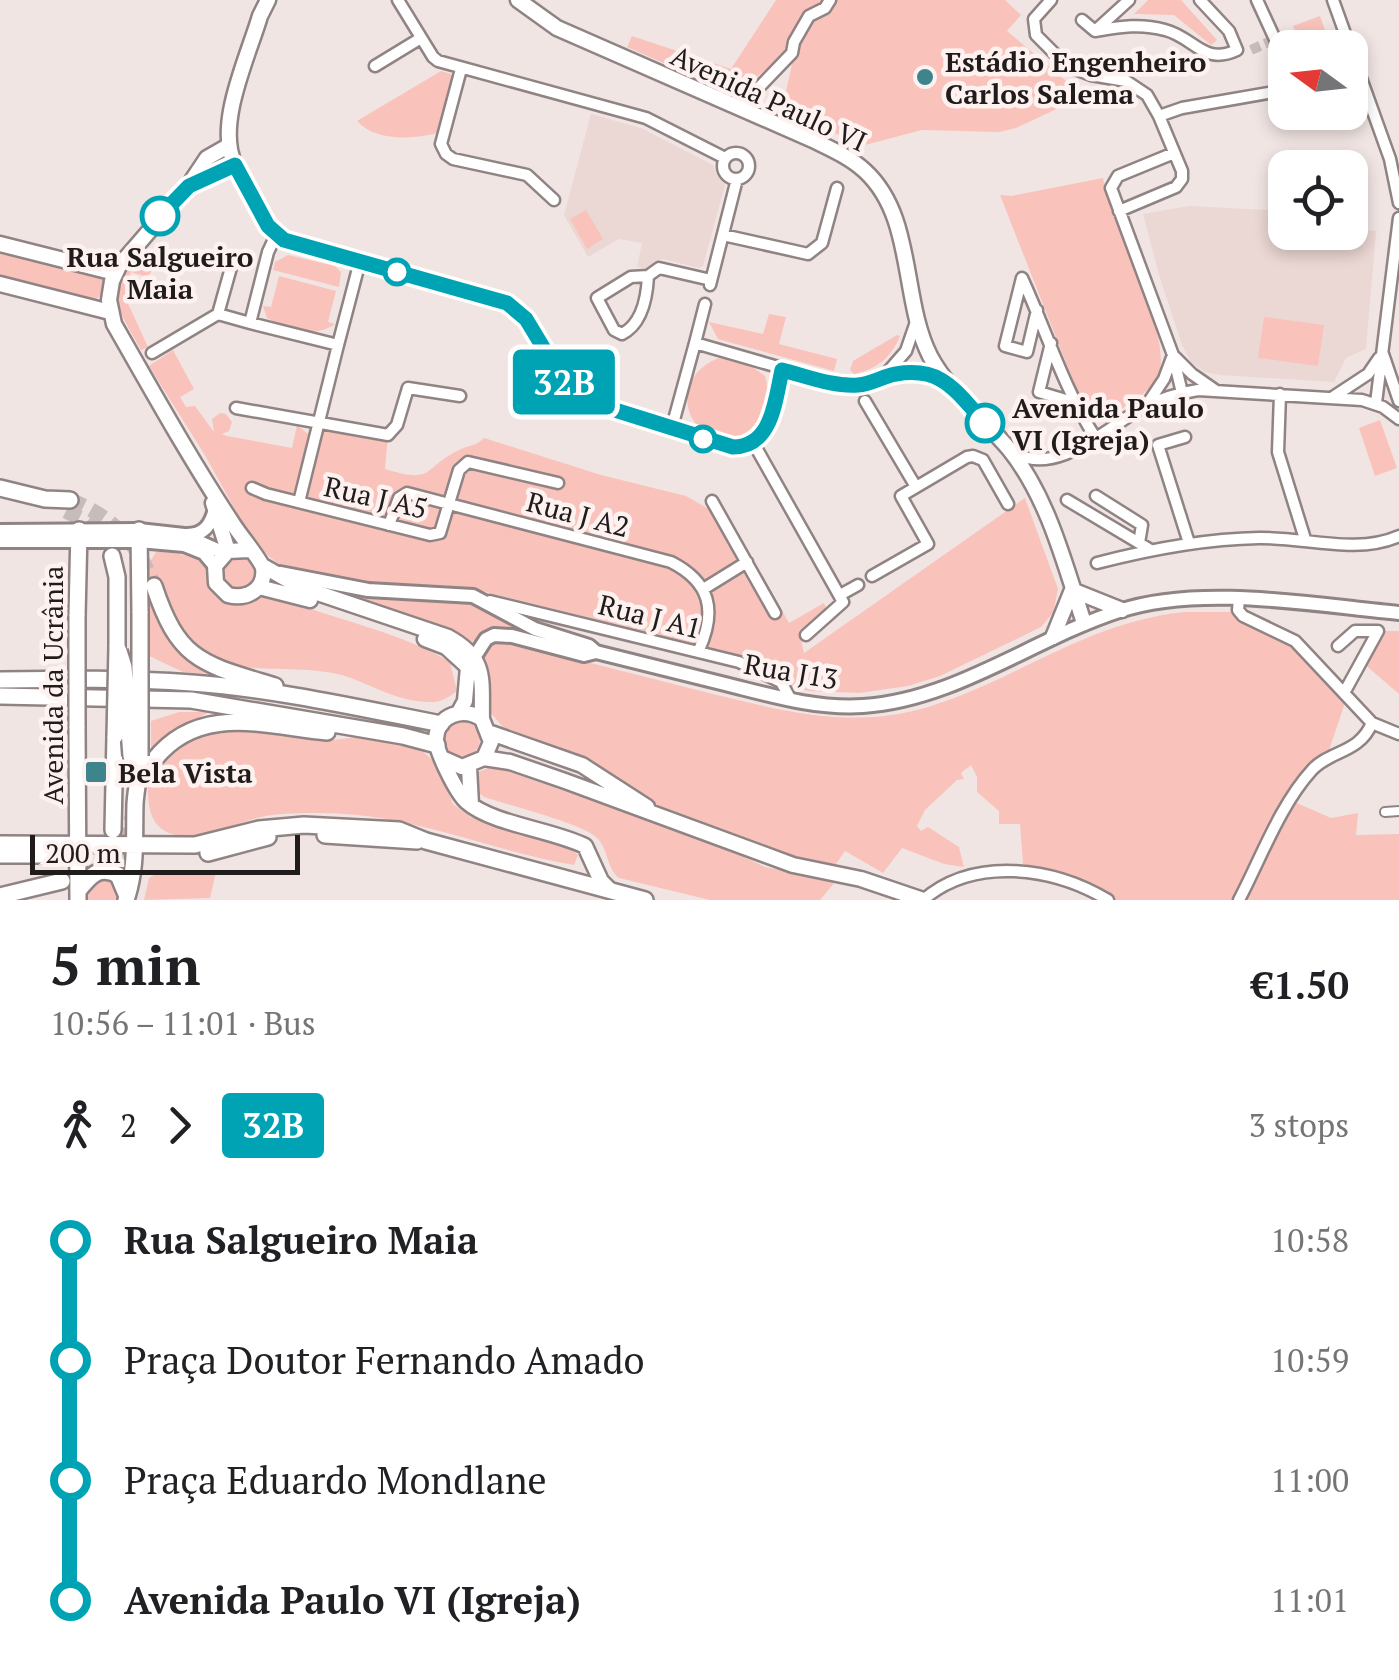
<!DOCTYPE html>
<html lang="en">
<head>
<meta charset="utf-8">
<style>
  :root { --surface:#fff; --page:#f6f6f6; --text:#202124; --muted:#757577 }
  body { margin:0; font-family:"PT Serif",serif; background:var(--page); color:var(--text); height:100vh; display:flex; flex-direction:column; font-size:38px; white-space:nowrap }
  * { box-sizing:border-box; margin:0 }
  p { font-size:32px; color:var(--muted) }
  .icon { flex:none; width:55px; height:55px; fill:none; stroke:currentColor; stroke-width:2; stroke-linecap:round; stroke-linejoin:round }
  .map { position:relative; height:900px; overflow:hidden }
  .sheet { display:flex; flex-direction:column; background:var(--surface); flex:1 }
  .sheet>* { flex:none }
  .badge { padding:0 20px; border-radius:8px; font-size:35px; line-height:65px }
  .needle { width:65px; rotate:285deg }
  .controls { position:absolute; left:1268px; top:30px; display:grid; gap:20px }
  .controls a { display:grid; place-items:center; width:100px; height:100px; border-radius:20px; background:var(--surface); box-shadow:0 5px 15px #0003; font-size:50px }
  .scale { position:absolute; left:30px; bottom:25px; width:270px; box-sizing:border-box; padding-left:10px; border:5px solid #201c1b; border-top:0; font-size:28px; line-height:35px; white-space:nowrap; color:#201c1b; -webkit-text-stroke:8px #fef2f1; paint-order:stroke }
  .map>.badge { position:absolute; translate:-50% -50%; box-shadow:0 0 0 5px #fff }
  .legs { display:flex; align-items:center; gap:15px; height:110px; padding:0 50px; font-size:32px }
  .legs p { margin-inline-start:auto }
  .summary { display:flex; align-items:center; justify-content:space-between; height:170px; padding:0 50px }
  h1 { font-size:55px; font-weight:700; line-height:75px }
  ul { padding:0 50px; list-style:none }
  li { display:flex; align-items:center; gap:35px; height:120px; font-size:38px }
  li i { display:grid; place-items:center; width:15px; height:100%; margin:0 12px; background:currentColor }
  li i::after { content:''; width:25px; height:25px; margin:-12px; border:8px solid; border-radius:50%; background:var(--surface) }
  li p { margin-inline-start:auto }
  li:first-child i { background:linear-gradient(#0000 50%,currentColor 0) }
  li:last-child i { background:linear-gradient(currentColor 50%,#0000 0) }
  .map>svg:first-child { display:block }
  .built { fill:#ebd7d4 }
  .green { fill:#f9c3bc }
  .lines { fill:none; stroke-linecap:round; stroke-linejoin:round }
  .minor-tunnel { stroke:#c6bdbb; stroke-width:10; stroke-dasharray:10 5; stroke-linecap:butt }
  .trunk-tunnel { stroke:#c6bdbb; stroke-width:15; stroke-dasharray:15 8; stroke-linecap:butt }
  .pedestrian-casing { stroke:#8f8483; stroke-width:12 }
  .minor-casing { stroke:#8f8483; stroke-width:15 }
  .tertiary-casing { stroke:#8f8483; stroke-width:18 }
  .secondary-casing { stroke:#8f8483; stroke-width:19 }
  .primary-casing { stroke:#8f8483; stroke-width:20 }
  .trunk-casing { stroke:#8f8483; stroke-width:20 }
  .pedestrian { stroke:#fff; stroke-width:8 }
  .minor { stroke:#fff; stroke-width:10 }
  .tertiary { stroke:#fff; stroke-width:12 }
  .secondary { stroke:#fff; stroke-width:14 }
  .primary { stroke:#fff; stroke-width:15 }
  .trunk { stroke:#fff; stroke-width:15 }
  .primary-bridge-casing { stroke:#8f8483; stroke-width:20; stroke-linecap:butt }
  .trunk-bridge-casing { stroke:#8f8483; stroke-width:20; stroke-linecap:butt }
  .primary-bridge { stroke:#fff; stroke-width:15 }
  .trunk-bridge { stroke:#fff; stroke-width:15 }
  .line-1-casing { stroke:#fff; stroke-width:22 }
  .line-1 { stroke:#00a3b4; stroke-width:15 }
  .poi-dot { fill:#3d848c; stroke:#fef2f1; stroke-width:4 }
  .stop-1-dot { fill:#fff; stroke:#00a3b4; stroke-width:5 }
  .labels { text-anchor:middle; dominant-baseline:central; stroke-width:9; stroke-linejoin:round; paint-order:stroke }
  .poi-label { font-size:28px; font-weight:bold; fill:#201c1b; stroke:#fef2f1; text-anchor:start }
  .street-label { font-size:28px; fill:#201c1b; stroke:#fef2f1 }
  .stop-label { font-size:28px; font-weight:bold; fill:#201c1b; stroke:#fef2f1 }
</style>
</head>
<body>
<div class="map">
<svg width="1399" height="900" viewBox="0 0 1399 900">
  <rect width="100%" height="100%" fill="#f0e5e3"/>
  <path class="built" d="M 591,114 L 641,128 L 713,165 L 717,176 L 725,185 L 703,266 L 699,268 L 663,259 L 654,261 L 648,269 L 637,267 L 642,243 L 619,239 L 588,257 L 564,215 Z
    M 1189,206 L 1285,211 L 1285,232 L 1350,232 L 1350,228 L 1376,231 L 1366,349 L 1346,358 L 1334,382 L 1220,375 L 1205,372 L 1191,362 L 1182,345 L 1159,275 L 1143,214 Z"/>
  <path class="green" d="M 776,0 L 825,0 L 803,17 L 779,60 L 734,94 L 627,47 L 632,36 L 731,69 Z
    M 835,0 L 1005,0 L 1021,15 L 1007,31 L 1084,96 L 1016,128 L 999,132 L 922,130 L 865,145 L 858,143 L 782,110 L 795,50 L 811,17 Z
    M 1148,0 L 1181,0 L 1217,40 L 1211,45 L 1174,15 L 1134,14 Z
    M 1320,16 L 1331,47 L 1301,47 L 1293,26 Z
    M 441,71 L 451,74 L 453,80 L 437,133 C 413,139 376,142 357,121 Z
    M 1103,178 L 1108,200 C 1122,236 1171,339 1159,373 C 1151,394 1124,407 1105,419 L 1090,417 L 1085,411 L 1000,195 L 1011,196 Z
    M 586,210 L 603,239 L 587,249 L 570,219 Z
    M 0,251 L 99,275 L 107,282 L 105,294 L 93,300 L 0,277 Z
    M 288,255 L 335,266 L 341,272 L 339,287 L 273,270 L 275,262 Z
    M 131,258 L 158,264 L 147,277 L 131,272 L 125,297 L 148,347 L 141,350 C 119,309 108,303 131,258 Z
    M 279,276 L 336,291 L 328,322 L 335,324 C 313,339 289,330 267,318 L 263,306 L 271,307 Z
    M 769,314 L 786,317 L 779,344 L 837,359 L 834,371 L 718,339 L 709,322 L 763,334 Z
    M 1264,317 L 1324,325 L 1318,366 L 1258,358 Z
    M 897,335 L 900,336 C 891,358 877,369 854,374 L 850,370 L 853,361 Z
    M 173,350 L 194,389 L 180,397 L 186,407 L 195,406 L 214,432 L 212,419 L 220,413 L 226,414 L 232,422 L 229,431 L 222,434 L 227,436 L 292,448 L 297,425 L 308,434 L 311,422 L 388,435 L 385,469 C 436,485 422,467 461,449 C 470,445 476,446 484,438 L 601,475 L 686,496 L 707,508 L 719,499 L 789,623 L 824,603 L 826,608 L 799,631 L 804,653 L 1025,498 L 1058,589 L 1053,613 L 1041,627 L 940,676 L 908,686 L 859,693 L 810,691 L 796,688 L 764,667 L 685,641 L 478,590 L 443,585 L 364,585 L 277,563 L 254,544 L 206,457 L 149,366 Z
    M 719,358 L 751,366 L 765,376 C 771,396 764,422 748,435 C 682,454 666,377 719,358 Z
    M 1380,420 L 1397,468 L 1375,476 L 1359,428 Z
    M 156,552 C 170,552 197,554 206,568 C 214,582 212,598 232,603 C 247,608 255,596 268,596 C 285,596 305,607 320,612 C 363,626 410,638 450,662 L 457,691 C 448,698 440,703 429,702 C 399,702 374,686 348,677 C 305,663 250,676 209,658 C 183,646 165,610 148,588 C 162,632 170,649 209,674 L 183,672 L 147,655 L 145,570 Z
    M222 573a17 17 0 1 1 34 0a17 17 0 1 1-34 0Z
    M 314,588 L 397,597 L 466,598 L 531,634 C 503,628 496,624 472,642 L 436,626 Z
    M 1184,612 L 1238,612 L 1299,650 L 1345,703 L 1327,756 L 1290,800 L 1331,818 L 1358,813 L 1356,835 L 1399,834 L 1399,900 L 1112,900 L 1023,864 L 1020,824 L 999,824 L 999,811 L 977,792 L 977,777 L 971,765 L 961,773 L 964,779 L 957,780 L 925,810 L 917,826 L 921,831 L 928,827 L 959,847 L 964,867 L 944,864 L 902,848 L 883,873 L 845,851 L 834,867 L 780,854 L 671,814 L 646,800 L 588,758 L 503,727 L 489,711 L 489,670 L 482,655 L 490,642 L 486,649 L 495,642 L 505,641 C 569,657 633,674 697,690 C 775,709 849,731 928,707 C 1019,679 1084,623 1184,612 Z
    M 1381,631 L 1399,631 L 1399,694 L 1363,663 Z
    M 179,712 L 209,712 L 165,737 L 151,756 L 151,721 Z
    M444 739a18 18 0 1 1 36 0a18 18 0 1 1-36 0Z
    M 224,726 L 325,741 L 365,736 L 419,748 L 435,762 L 453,804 L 471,817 L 570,849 L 578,855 L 574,865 C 487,850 411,813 320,813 C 302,813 283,813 266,816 C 237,821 199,844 169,833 C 142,822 149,788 148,764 L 172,748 L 211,729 L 222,734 Z
    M 493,766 L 725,848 L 765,867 L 835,882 L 820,900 L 710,900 L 619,878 C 606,868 609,849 596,837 C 580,823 508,805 484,797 L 475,790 L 476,773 Z
    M 160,871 L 216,872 L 210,898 L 144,900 L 149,878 Z
    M 113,876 L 120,900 L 86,900 L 90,879 Z"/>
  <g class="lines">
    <path class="minor-tunnel" d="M 1251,50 L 1269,42"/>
    <path class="trunk-tunnel" d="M 70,500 C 113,517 138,543 154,586
      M 66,511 L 85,521 L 103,539
      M 90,873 C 119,862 125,842 133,814"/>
    <g class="pedestrian-casing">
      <path id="pedestrian" d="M 1385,812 L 1399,811"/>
    </g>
    <g class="minor-casing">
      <path id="minor" d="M 398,0 L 433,57 L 438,61 L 646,118 L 725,158
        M 1051,0 L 1034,19 L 1036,35 L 1067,66 L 1091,75 L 1126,81 L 1147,95 L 1159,116 L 1182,171 L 1182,179 L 1176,187 L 1119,211
        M 1257,0 L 1285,61
        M 1333,0 L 1390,159 L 1399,203
        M 1082,20 L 1095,31
        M 1095,31 C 1119,27 1140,23 1165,30 C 1194,37 1203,66 1237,50 L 1229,31 L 1200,0
        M 1095,31 L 1129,0
        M 375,66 L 421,38
        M 461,69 L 441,144 L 446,154 L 453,159 L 527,175 L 554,200
        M 742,109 L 745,102 L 792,53 L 794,42 L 809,16 L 825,8 L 830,0
        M 1159,116 L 1182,108 L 1285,90
        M 1174,153 L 1118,176 L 1111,188 L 1173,355 L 1182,393
        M723 166a13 13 0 1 1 26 0a13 13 0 1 1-26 0Z
        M 235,165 L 267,224 L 284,240 L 507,303 L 526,319 L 564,382 L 583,400 L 733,447 C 772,447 775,400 782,370
        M 276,235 L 268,252 L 250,323 L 338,345 L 360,261
        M 723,235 L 808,254 L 822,243 L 837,188
        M 648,276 C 647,297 642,324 622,334 L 614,330 L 597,298 L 631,277 L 648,276 L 659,268 L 711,280
        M 710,285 L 737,179
        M 1037,310 L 1027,352 L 1005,346 L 1022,278 C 1046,330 1064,389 1095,437
        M 218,314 L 250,323
        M 695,343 L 705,304
        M 1051,343 L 1039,392 L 1076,403
        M 152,353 L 218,314 L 232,264
        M 1383,354 L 1399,401
        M 885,375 L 906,351 L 916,322
        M 1280,394 L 1278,452 L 1305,539
        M 1333,397 L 1368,374 L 1379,358
        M 865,401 L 916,487
        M 1376,403 L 1399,218
        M 1146,406 L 1164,379 L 1173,355 L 1192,374 L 1215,390
        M 236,408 L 388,435 L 397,425 L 408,388 L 460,396
        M 672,427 L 695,343 L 837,384 L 859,386 L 901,373 L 945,379
        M 1185,437 L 1158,445 L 1189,543
        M 754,444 L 843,602 L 806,635
        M 1014,453 C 1058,477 1107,427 1144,407 C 1162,398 1179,393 1198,390 L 1362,400 L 1383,407 L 1399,419
        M 252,488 L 266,494 L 430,535 L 440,533 L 459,470 L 468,462 L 558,483
        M 1096,496 L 1142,525 L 1139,543
        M 1067,500 L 1149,549
        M 712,501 L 775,613
        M 299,502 L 338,345
        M 389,525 L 399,498 L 407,493 L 671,562 C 710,582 717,610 699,650
        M 1097,563 C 1151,549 1204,539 1259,538 C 1305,537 1356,555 1399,536
        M 872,576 L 928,544 L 901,496 L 967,457 L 973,456 L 983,460 L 1008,504
        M 705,588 L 747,562
        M 840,595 L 858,585
        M 1239,599 L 1238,610 L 1243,616 L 1295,641 L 1372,723 L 1399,734
        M 490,601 L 739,662 L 781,682 L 791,700
        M 1338,646 L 1355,631 L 1378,631 L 1344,693
        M 923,900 C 974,856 1053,867 1108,900
        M 1239,900 C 1261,858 1280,805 1312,770 C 1330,750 1359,754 1372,723"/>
    </g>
    <g class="tertiary-casing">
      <path id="tertiary" d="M 0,531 L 139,530 L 184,535 L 224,553
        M 187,535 C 204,535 211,525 215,509
        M 0,541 L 139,541 L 184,545 L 204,553 L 215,566
        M 280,573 L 368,590 L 473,596 L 535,629 L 589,646 L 596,652 C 640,663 684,674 729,685 C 773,696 817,709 863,706 C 955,700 1033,639 1119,611 C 1200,584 1314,605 1399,613
        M 475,656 L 486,639 L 494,635 L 512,636 L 584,655 L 596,652"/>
    </g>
    <g class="secondary-casing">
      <path id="secondary" d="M 518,0 L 557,28 L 813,140 C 831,149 850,157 865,171 C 915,217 901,299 930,356 C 949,392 983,418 1009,449 C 1048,497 1065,565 1084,623
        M 228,146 L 207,158 L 189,185 L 119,266 L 112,281 L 109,300 L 114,324 C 153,392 190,459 233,524 C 239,534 261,560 263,568 C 266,589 247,600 228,595 L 216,583 L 215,566 L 228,551 L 249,550
        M 189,185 L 235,165 C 215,125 248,57 260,16 L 268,0
        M 0,244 L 115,273
        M 0,284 L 110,312
        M 213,503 L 228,551
        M 263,566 L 300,587 L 448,637 C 488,659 481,679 482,719
        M 259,587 L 310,600
        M 1053,637 L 1072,590 L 1122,610
        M 425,639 L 446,647 L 468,667 L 465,701 L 459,712
        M 491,733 L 582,765 L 647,807
        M 484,758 L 510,762 L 565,781 L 793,865 L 861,879 L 923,900
        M 444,759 L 462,767 L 484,758 L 491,742 L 482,719 C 464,707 437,714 436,739 C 436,751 457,794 467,802 C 492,824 553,830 585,846 L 601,881 L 610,890
        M 469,767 L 471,805"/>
    </g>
    <g class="primary-casing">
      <path id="primary" d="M 139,530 L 140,613
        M 77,616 L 79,530
        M 77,726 L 78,900
        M 325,835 L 417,841
        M 0,844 L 195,845 L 259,829 L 304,825 L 399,830 L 426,841 L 645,900
        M 208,853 L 268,837
        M 0,855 L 55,855
        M 78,891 C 90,876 99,865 118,875 L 126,894
        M 126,900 C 137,867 134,838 135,804 C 136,788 140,773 140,756"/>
    </g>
    <g class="trunk-casing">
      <path id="trunk" d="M 0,488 L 45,499 L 70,500
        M 112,556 L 117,577 L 117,647
        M 154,586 C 179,662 203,664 275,686
        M 0,680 C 64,679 128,678 192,683 C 275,689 359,708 441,724
        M 0,696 L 191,700 L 403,736 L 437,745
        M 154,760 C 199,703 265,726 327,732
        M 113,830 L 115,736
        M 0,896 L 62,881"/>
    </g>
    <use href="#pedestrian" class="pedestrian"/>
    <use href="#minor" class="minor"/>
    <use href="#tertiary" class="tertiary"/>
    <use href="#secondary" class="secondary"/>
    <use href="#primary" class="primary"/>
    <use href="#trunk" class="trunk"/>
    <g class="primary-bridge-casing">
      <path id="primary-bridge" d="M 140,613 L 140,756
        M 119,651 L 124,667 L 131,756
        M 77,726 L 77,616"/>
    </g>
    <g class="trunk-bridge-casing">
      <path id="trunk-bridge" d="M 115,736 L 117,647"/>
    </g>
    <use href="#primary-bridge" class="primary-bridge"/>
    <use href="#trunk-bridge" class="trunk-bridge"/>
  </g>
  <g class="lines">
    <g class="line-1-casing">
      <path id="line-1" d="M 160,216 L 189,186 L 235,165 L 268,226 L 284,240 L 507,303 L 526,319 L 564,382 L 583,400 L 733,447 C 772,447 775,401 782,370 C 806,376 833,387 858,385 C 872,384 883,376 896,374 C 943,366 956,392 985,423"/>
    </g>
    <use href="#line-1" class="line-1"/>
  </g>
  <g class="poi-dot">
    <circle cx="925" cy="77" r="10"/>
    <rect x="84" y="760" width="24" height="24" rx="5"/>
  </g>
  <g class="stop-1-dot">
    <circle cx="160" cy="216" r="18"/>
    <circle cx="397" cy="272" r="12"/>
    <circle cx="985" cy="423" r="18"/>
    <circle cx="703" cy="439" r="12"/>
  </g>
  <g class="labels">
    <g class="poi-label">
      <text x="945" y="61">Estádio Engenheiro<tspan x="945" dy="32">Carlos Salema</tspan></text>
      <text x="118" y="772">Bela Vista</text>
    </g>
    <g class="street-label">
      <text transform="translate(769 98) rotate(25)">Avenida Paulo VI</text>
      <text transform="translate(376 497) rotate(13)">Rua J A5</text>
      <text transform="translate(578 514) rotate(15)">Rua J A2</text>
      <text transform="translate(650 616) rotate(14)">Rua J A1</text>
      <text transform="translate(791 671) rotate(10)">Rua J13</text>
      <text transform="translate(52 685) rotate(-90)">Avenida da Ucrânia</text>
    </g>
    <g class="stop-label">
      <text x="160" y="256">Rua Salgueiro<tspan x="160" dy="32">Maia</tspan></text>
      <text x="1012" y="407" text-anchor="start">Avenida Paulo<tspan x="1012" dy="32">VI (Igreja)</tspan></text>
    </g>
  </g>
</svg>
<div class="controls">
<a><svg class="needle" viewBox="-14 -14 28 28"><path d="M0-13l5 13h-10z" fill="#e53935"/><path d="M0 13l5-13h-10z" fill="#757577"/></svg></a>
<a><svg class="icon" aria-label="locate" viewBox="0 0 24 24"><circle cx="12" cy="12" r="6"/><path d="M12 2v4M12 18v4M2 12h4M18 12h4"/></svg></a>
</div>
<div class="scale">200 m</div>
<b class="badge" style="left:564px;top:382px;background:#00a3b4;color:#fff">32B</b>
</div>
<section class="sheet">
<div class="summary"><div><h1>5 min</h1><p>10:56 – 11:01 · Bus</p></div><b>€1.50</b></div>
<div class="legs"><svg class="icon" aria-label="walk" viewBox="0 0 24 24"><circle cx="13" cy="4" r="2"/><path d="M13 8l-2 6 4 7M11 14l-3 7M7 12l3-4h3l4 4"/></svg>2<svg class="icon" aria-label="forward" viewBox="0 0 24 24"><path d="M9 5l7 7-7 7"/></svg><b class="badge" style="background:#00a3b4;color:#fff">32B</b><p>3 stops</p></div>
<ul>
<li><i style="color:#00a3b4"></i><b>Rua Salgueiro Maia</b><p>10:58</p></li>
<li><i style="color:#00a3b4"></i><span>Praça Doutor Fernando Amado</span><p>10:59</p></li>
<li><i style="color:#00a3b4"></i><span>Praça Eduardo Mondlane</span><p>11:00</p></li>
<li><i style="color:#00a3b4"></i><b>Avenida Paulo VI (Igreja)</b><p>11:01</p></li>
</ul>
</section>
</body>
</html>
